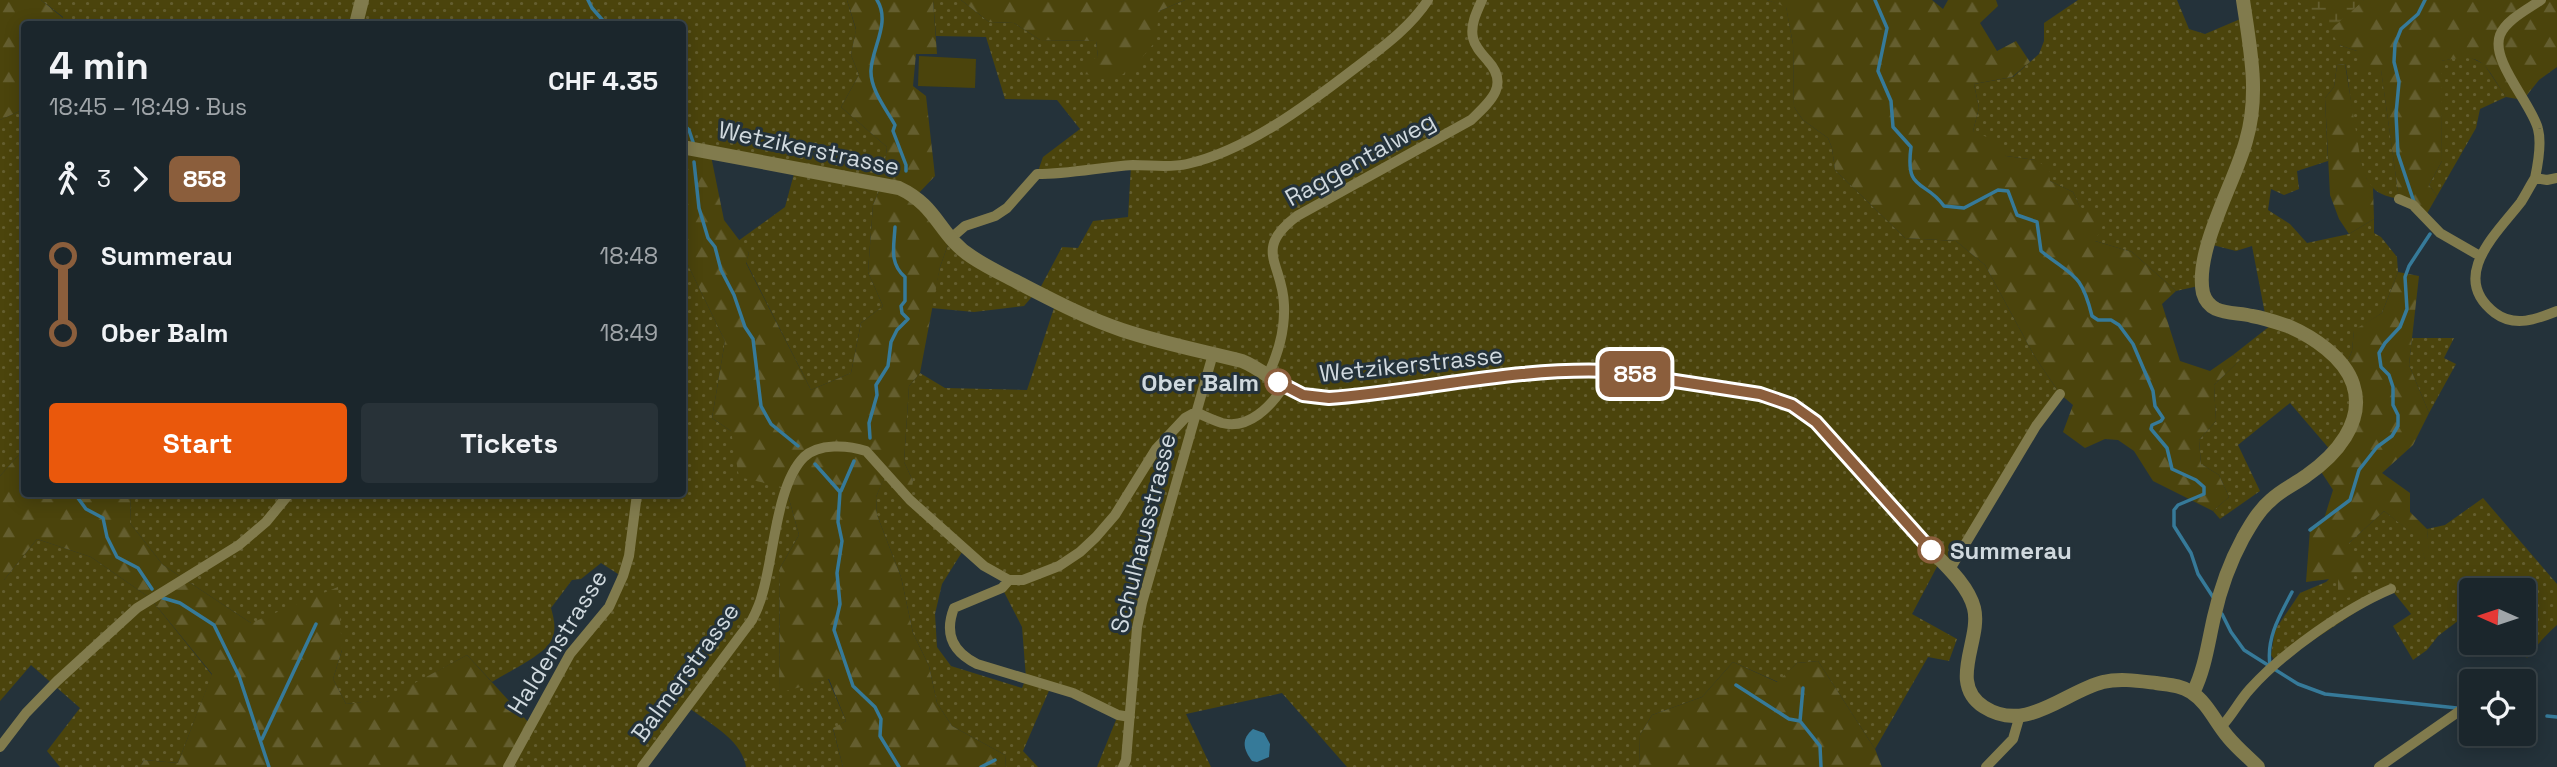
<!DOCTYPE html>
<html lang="en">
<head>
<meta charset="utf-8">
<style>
  :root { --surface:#1b262c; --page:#283238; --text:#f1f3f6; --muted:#a0a5a9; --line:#394348; --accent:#ea580c }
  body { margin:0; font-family:"Space Grotesk",sans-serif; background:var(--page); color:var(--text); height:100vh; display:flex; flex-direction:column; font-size:26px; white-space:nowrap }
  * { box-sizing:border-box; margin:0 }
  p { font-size:23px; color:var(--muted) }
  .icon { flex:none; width:38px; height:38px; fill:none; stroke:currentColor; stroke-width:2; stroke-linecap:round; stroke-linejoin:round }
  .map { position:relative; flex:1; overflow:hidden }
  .panel { position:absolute; left:21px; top:21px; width:665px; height:476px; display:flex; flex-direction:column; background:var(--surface); border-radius:7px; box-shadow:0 4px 18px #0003,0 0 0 2px var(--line) }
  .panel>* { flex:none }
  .badge { padding:0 14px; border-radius:10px; font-size:24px; line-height:46px }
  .needle { width:46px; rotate:273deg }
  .buttons { position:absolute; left:2459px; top:578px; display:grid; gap:14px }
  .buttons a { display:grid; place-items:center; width:77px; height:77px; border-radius:7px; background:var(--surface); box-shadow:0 4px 18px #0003,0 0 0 2px var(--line); font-size:35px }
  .map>.badge { position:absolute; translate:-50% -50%; box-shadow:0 0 0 4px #fff }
  .legs { display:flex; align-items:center; gap:10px; height:77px; padding:0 28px; font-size:23px }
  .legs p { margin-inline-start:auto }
  .head { display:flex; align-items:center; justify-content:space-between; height:119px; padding:0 28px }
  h1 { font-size:38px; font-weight:700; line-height:52px }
  .cta { display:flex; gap:14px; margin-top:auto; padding:14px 28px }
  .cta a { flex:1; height:80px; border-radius:7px; background:var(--accent); color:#fff; font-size:28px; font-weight:700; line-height:80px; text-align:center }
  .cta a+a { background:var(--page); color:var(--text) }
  ul { padding:0 28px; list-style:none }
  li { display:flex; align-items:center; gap:24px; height:77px; font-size:26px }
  li i { display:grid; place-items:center; width:10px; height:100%; margin:0 9px; background:currentColor }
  li i::after { content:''; width:18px; height:18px; margin:-9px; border:5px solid; border-radius:50%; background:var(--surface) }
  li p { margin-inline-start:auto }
  li:first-child i { background:linear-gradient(#0000 50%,currentColor 0) }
  li:last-child i { background:linear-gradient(currentColor 50%,#0000 0) }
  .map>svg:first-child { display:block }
  .grass { fill:url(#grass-dots); fill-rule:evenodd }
  .forest { fill:url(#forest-firs) }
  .wetland { fill:url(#wetland-marsh) }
  .pitch { fill:#4b440c }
  .water { fill:#367a99 }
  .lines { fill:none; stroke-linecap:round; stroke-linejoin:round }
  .stream { stroke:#367a99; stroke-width:3.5 }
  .minor { stroke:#817b4d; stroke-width:10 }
  .tertiary { stroke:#817b4d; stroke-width:14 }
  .line-1-casing { stroke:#fff; stroke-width:16 }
  .line-1 { stroke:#8b5e3c; stroke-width:10 }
  .stop-1-dot { fill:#fff; stroke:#8b5e3c; stroke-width:3.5 }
  .labels { text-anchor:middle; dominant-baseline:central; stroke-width:6; stroke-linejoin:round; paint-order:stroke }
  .street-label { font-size:24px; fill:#d0d9de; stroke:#24323a }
  .stop-label { font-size:24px; font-weight:bold; fill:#d0d9de; stroke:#24323a; text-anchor:end }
</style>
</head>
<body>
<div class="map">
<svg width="2557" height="767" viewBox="0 0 2557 767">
  <defs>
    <pattern id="grass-dots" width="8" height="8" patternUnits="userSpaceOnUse" patternTransform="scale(1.75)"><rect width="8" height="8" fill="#4b440c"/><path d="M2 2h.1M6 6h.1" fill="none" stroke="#645e2f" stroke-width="1.8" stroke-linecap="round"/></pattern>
    <pattern id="forest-firs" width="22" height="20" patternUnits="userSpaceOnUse" patternTransform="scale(1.75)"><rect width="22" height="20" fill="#4b440c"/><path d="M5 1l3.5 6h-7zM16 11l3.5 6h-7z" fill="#645e2f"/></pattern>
    <pattern id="wetland-marsh" width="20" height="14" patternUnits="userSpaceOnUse" patternTransform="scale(1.75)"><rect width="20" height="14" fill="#4b440c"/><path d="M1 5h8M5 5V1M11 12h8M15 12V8" fill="none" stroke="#645e2f"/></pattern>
  </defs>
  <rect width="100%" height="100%" fill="#24323a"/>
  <path class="grass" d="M 41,0 L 847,0 L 856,30 L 851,55 L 859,75 L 841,107 L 887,147 L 882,184 L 873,205 L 868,272 L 883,306 L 861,323 L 851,373 L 811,390 L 746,262 L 749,253 L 738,241 L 785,207 L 795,170 L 683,149 L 682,24 L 62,24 L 63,17 Z
    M 933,0 L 961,0 L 989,22 L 1014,23 L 1040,40 L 1096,41 L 1098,57 L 1083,74 L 1159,11 L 1185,0 L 1767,0 L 1786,6 L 1793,44 L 1794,107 L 1803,120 L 1828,138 L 1832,148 L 1835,170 L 1905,238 L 1956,241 L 1985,265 L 2035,357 L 2060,394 L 1949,571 L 1940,561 L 1912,614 L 1957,639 L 1949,661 L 1928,657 L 1875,749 L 1818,661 L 1797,663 L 1778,682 L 1733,662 L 1702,697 L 1652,715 L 1640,735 L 1639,767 L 1347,767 L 1282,693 L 1186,714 L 1211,767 L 1097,767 L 1118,715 L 1051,686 L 1023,751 L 1038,767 L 1006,767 L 1005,755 L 952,726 L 937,703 L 929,666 L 913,633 L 901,577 L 877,515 L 876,497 L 886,473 L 913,481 L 904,462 L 909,386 L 920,373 L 945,388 L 1027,390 L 1056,302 L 1038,292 L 1062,247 L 1078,248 L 1093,221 L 1128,217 L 1131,166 L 1037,174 L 1043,157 L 1080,129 L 1057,100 L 1005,99 L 986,37 L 936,36 ZM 964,549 L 1008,581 L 1002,588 L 1022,627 L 1026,678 L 1022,688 L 951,666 L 937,647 L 935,614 L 942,584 Z
    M 2078,0 L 2177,0 L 2189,29 L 2205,34 L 2245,17 L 2244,0 L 2364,0 L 2339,45 L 2357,51 L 2381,69 L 2399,199 C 2390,197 2380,195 2373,188 C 2354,169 2352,92 2345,64 L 2337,65 L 2334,87 L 2325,98 L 2328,161 L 2297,171 L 2299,189 L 2284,195 L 2271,189 L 2268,210 L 2290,224 L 2307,243 L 2349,234 L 2374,219 L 2374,233 L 2381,237 L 2397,257 L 2398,272 L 2382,313 L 2354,331 L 2352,351 L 2345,368 L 2357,401 L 2332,452 L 2290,403 L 2238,445 L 2260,491 L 2220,519 L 2213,511 L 2229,497 L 2219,475 L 2201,464 L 2199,440 L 2216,421 L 2214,385 L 2240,360 L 2233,355 L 2275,322 L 2266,319 L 2252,246 L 2236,251 L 2209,244 L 2203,285 L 2176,291 L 2132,252 L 2095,241 L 2073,192 L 2050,181 L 2035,160 L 2006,156 L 1973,131 L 1979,108 L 1974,84 L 2013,77 L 2039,54 L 2044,41 L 2044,23 Z
    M 2467,56 L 2484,64 L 2506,97 L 2480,109 L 2476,128 L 2437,196 L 2429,185 L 2442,161 L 2440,61 Z
    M 24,109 L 24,449 L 0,476 L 0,120 Z
    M 950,239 L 1036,292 L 1024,306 L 974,312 L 931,308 L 940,267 Z
    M 683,247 L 687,263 L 725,341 L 712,418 L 731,431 L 786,488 L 799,535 L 780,568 L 779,692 L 828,679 L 846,721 L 833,729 L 843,767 L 746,767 C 742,739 708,723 688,707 L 642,767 L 508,767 L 570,654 L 609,607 L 618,574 L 601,563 L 581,579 L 572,580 L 551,608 C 554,619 557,630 551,641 C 544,655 506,673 492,682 L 467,655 L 385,700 L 346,704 L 333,679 L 342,650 L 251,623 L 163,565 L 130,523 L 131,494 L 682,494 Z
    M 2412,338 L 2454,338 L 2444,358 L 2456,364 L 2429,413 L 2409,365 Z
    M 2483,498 L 2557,584 L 2557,625 C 2545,636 2536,646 2527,658 L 2516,642 L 2524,642 L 2524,590 L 2471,590 L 2471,611 L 2438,636 L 2427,650 L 2413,660 L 2393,626 L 2411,614 L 2391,589 L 2277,664 L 2271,655 L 2275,630 L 2300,593 L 2326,582 L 2341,567 L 2349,543 L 2384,511 L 2420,539 L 2425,559 L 2429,560 L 2427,529 L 2445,525 Z
    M 37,539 L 91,557 L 150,598 L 212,675 L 178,763 L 144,760 L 140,767 L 60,767 L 47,751 L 80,708 L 31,665 L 0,701 L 0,580 L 4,580 Z"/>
  <path class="forest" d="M 0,0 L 41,0 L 63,18 L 62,24 L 24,24 L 24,109 L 0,120 Z
    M 847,0 L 933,0 L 937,54 L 916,54 L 913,86 L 926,96 L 935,176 L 916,196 L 950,239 L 940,267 L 920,373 L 909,386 L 904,462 L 913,481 L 910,500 L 886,474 L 876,497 L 877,515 L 901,577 L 913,633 L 929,666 L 937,703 L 952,726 L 1005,755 L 1006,767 L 843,767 L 833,728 L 846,721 L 829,679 L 779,693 L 780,568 L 799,535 L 786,488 L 739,477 L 731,431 L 712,418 L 725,341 L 687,263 L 683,247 L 682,149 L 710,151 L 724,220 L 749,253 L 746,263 L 811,390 L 851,373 L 861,323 L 883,306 L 868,272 L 873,205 L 882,184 L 887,147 L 841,107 L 859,75 L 851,55 L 856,29 Z
    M 961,0 L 1185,0 L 1159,11 L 1156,41 L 1134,67 L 1117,78 L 1083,74 L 1080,64 L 1098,57 L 1096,41 L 1040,40 L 1014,23 L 989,22 Z
    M 1767,0 L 1932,0 L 1943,9 L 1948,0 L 1996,0 L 1998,6 L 1980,23 L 1997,51 L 2016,41 L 2030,62 L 2012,77 L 1974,84 L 1979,108 L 1973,131 L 1998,142 L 2006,156 L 2035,160 L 2049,168 L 2050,181 L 2073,192 L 2080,207 L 2106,219 L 2095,241 L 2132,252 L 2176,291 L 2162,304 L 2180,361 L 2210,371 L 2233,355 L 2240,360 L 2214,385 L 2216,421 L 2199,440 L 2201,464 L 2219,475 L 2229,497 L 2213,511 L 2153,481 L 2134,451 L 2118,440 L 2105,439 L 2085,448 L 2063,432 L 2073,405 L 2060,394 L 2035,357 L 1985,265 L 1956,241 L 1905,238 L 1835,170 L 1832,148 L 1828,138 L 1803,120 L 1794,107 L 1793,44 L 1786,7 Z
    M 2364,0 L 2557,0 L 2557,67 L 2539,80 L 2523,100 L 2506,97 C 2483,63 2485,52 2441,61 L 2442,161 L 2429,185 L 2437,196 L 2425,217 L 2399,199 L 2381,70 L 2360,72 L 2357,51 L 2339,45 L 2330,30 Z
    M 2345,64 L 2361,162 L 2367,179 L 2373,188 L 2374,219 L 2349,234 L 2339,219 L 2330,195 L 2325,98 L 2334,87 L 2337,65 Z
    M 2398,272 L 2419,276 L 2409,365 L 2429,413 L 2413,445 L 2382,473 L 2410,493 L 2410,512 L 2427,529 L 2430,560 L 2425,560 L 2419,539 L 2384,511 L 2349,543 L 2367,571 L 2352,576 L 2353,596 L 2338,601 L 2338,578 L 2306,582 L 2310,530 L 2324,519 L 2333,490 L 2318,467 L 2354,419 L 2345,368 L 2352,351 L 2354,330 L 2382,313 Z
    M 24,449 L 24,494 L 131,494 L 130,523 L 163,565 L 251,623 L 338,587 L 342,650 L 333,679 L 346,704 L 385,699 L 467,655 L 530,724 L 508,767 L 140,767 L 144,760 L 178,763 L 212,674 L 150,598 L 91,557 L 37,539 L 4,580 L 0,580 L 0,476 Z
    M 1818,661 L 1875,749 L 1882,767 L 1639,767 L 1640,735 L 1652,715 L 1702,697 L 1733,662 L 1777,682 L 1797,663 Z"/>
  <path class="wetland" d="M 2296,0 L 2364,0 L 2330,30 L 2319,17 Z"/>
  <path class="pitch" d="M 919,56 L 976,59 L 975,88 L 918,86 Z"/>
  <path class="water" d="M 1253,729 L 1264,733 L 1270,744 L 1269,757 L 1257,762 L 1252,761 C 1243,749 1241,739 1253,729 Z"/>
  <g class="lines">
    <path class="stream" d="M 588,0 L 592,8 L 606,24
      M 877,0 C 891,22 872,48 871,70 C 870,89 886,109 895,125 L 893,131 L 906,165 L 906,171
      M 1875,0 L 1887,28 L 1878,71 L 1891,101 L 1893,127 L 1911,147 C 1905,193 1925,179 1944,206 L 1964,208 L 1998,190 L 2008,191 L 2017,215 L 2037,222 L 2041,251 C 2073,277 2081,272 2092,316 L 2098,320 L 2111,320 L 2119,325 L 2133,344 L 2153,391 L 2155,406 L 2163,418 L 2161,421 L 2152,425 L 2151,429 L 2167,448 L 2172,469 L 2196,480 L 2204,487 L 2204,494 L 2178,505 L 2174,510 L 2174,526 L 2191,553 L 2198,574 L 2213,597
      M 682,123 L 689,130 L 693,142
      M 694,162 L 699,208 L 708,238 L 715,247 L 721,270 L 734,295 L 745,327 L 753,339 L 761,406 L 771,424 L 798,446
      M 2414,202 L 2398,154 L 2396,114 L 2399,82 L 2394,62 L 2395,44 L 2401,29 L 2418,14 L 2425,0
      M 870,438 L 869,423 L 877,395 L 876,385 L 888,366 L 891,342 L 897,330 L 908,319 L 902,313 L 901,306 L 905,301 L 905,277 C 889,263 894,247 895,227
      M 815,464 L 840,492 L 838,522 L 842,541 L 837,573 L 840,604 L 834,630 L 853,686 L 875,707 L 881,719 L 880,736 L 899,767
      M 841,491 L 854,461
      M 75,494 L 86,509 L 103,518 L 107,537 L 117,557 L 138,568 L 152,589
      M 2310,530 L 2350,500 L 2359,470 L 2377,447 L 2392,436 L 2398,426 L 2398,415 L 2393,405 L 2393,387 L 2389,375 L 2381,367 L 2379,353 L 2385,343 L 2400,327 L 2407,309 L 2405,277 L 2409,266 L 2430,234
      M 163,598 L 180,603 L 214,625 L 239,676 L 269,767
      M 2222,614 L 2231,632 L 2244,650 L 2298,684 L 2325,694 L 2457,708
      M 2270,665 C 2266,638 2280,615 2292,592
      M 1736,685 L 1789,719 L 1800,721
      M 1803,688 L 1800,721 L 1820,746 L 1821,767
      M 2524,706 L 2531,712
      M 2547,716 L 2557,717
      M 262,739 L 316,624
      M 981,767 L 995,760"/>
    <path class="minor" d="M 2535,178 C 2538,164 2542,144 2538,129 C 2532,104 2490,61 2500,35 C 2506,20 2528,9 2541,0
      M 2557,178 L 2547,180 L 2535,178 C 2530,186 2526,194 2521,202 C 2497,233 2448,277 2495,313 C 2515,328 2537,319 2557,311
      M 2399,199 L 2413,205 L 2440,233 L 2480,256
      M 950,239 L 965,226 L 995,216 L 1007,208 L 1037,174 C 1070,174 1101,167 1133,165 C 1151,165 1170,168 1187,164 C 1246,151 1307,105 1354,69 C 1380,49 1410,28 1428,0
      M 1268,375 C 1278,354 1285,328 1284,305 C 1283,263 1252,250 1297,216 L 1471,120 C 1490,102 1510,85 1488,61 C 1482,54 1475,47 1473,38 C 1470,25 1477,11 1482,0
      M 1949,571 L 2036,426 L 2060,394
      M 1009,580 L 1002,588 L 954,608 C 944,634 953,652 977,664 L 1073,693 L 1118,715 L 1130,717
      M 2221,727 C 2232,716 2239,701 2250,689 C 2283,652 2346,608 2391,589
      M 0,747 L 26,713 L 57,681 L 137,608 L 239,545 L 266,522 L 289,494
      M 508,767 L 570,654 L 609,607 L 623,576 L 629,556 L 637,494
      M 642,767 L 752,620 C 756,612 760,604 762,595 C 774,557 776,485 804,457 C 819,443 848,445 866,451 L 910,500 L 984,566 L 1009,580 L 1023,580 L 1059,566 L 1080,552 L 1096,537 L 1115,515 L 1156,449 L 1185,418 L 1196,412 C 1204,416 1213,420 1222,423 C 1249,430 1271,406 1284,386
      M 1123,767 L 1126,760 L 1137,628 L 1142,603 L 1213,354
      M 1986,767 L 2013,739 L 2020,715
      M 2379,767 L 2471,703"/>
    <path class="tertiary" d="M 356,24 L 362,0
      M 682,147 L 899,188 C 938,206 939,236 972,257 C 987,267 1004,275 1019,283 C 1052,300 1086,318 1122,330 C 1161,343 1202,351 1242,361 C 1265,370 1283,391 1307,396 C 1335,403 1369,394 1397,390 C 1467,381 1539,368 1610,371 L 1760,394 L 1792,405 L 1816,422 C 1853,463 1889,504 1926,545 C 1942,562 1968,584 1974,608 C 1982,640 1947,683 1984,707 C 2026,734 2064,692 2103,682 C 2120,678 2139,681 2156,683 C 2169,685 2180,685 2191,692 C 2207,702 2216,723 2228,737 C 2237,748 2248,757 2258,767
      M 2193,693 C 2205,669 2208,643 2214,617 C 2220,590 2230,562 2243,538 C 2251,524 2259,510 2271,500 C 2281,490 2295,484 2306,476 C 2335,456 2366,422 2353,384 C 2344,357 2313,337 2288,326 C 2276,322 2264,318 2252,316 C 2241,313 2227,314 2216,309 C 2210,306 2205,300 2203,293 C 2194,251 2235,182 2246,141 C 2260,94 2250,48 2243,0"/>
  </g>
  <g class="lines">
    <g class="line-1-casing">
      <path id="line-1" d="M 1278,382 L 1303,395 L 1329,398 C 1422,391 1516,367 1610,371 L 1760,394 L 1792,405 L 1816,422 L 1931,550"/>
    </g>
    <use href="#line-1" class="line-1"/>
  </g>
  <g class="stop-1-dot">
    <circle cx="1278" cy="382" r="12"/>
    <circle cx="1931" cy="550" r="12"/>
  </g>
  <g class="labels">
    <g class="street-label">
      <text transform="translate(809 148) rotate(12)">Wetzikerstrasse</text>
      <text transform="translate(1360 159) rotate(-29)">Raggentalweg</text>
      <text transform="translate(1411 364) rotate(-6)">Wetzikerstrasse</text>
      <text transform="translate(1143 533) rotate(-76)">Schulhausstrasse</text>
      <text transform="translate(557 642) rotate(-58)">Haldenstrasse</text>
      <text transform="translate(685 672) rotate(-54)">Balmerstrasse</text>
    </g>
    <g class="stop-label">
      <text x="1259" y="382">Ober Balm</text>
      <text x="1950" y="550" text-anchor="start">Summerau</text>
    </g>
  </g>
</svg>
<div class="buttons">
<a><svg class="needle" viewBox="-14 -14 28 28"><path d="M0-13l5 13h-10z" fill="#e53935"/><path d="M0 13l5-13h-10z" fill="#a0a5a9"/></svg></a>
<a><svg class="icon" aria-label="locate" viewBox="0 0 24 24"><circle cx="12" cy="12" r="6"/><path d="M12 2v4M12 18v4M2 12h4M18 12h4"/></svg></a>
</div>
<b class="badge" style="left:1635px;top:374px;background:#8b5e3c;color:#fff">858</b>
<section class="panel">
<div class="head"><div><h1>4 min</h1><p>18:45 – 18:49 · Bus</p></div><b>CHF 4.35</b></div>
<div class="legs"><svg class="icon" aria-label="walk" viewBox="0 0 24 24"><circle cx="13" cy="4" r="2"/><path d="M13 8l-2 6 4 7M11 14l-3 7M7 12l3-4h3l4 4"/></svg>3<svg class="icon" aria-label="forward" viewBox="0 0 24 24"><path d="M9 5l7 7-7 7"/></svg><b class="badge" style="background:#8b5e3c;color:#fff">858</b></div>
<ul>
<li><i style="color:#8b5e3c"></i><b>Summerau</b><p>18:48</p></li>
<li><i style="color:#8b5e3c"></i><b>Ober Balm</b><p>18:49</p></li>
</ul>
<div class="cta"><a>Start</a><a>Tickets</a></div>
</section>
</div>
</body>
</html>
